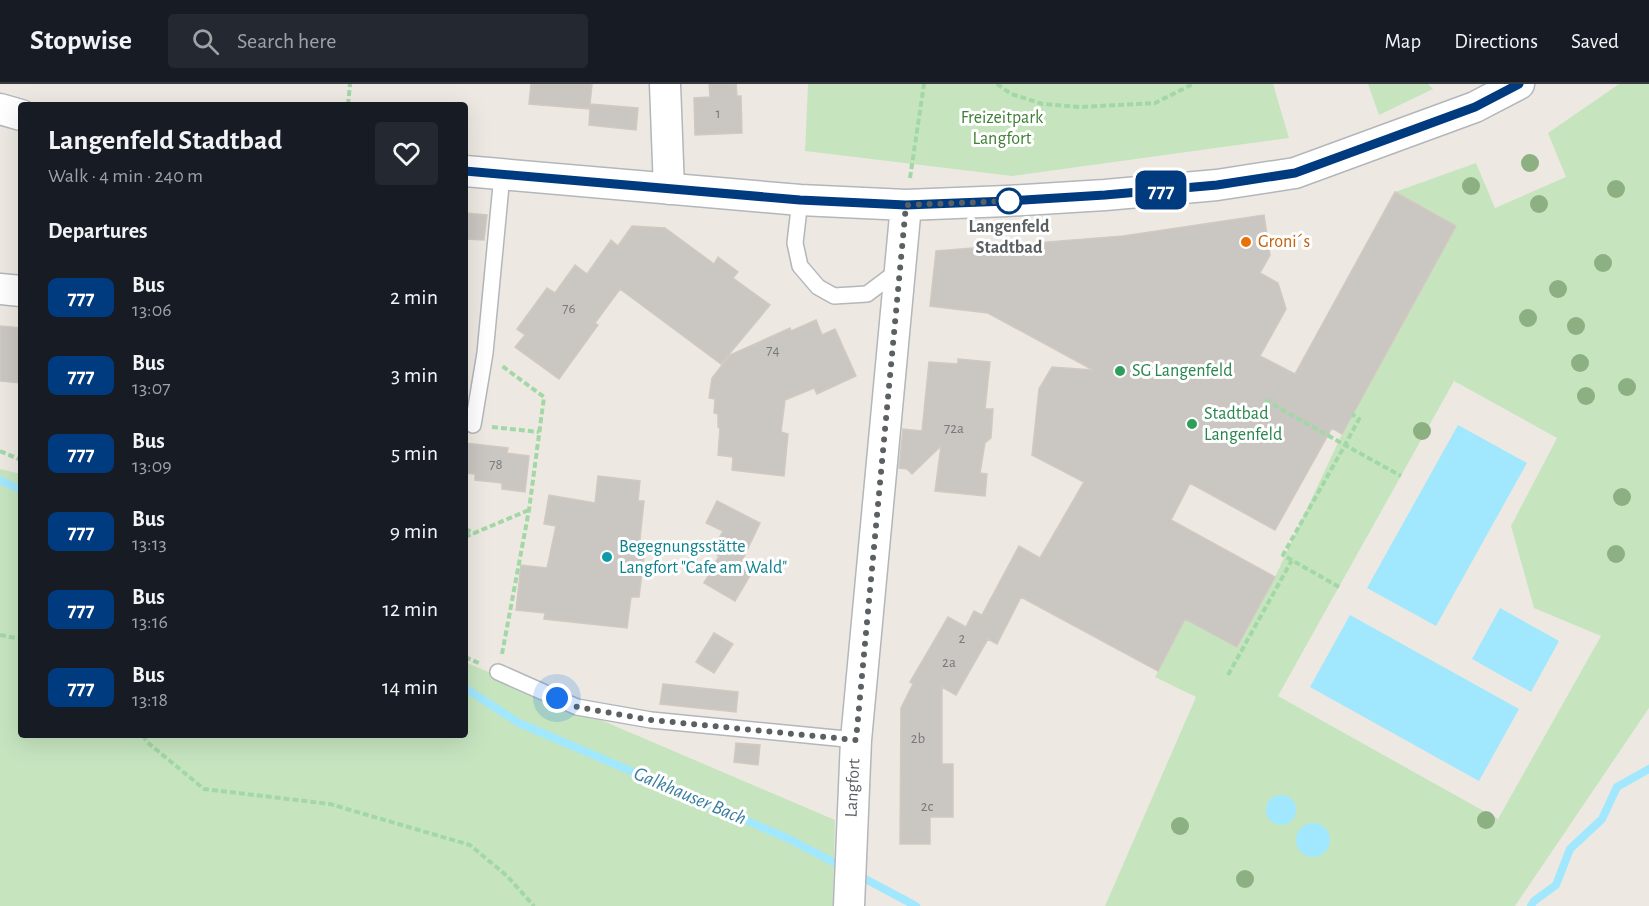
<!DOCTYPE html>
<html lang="en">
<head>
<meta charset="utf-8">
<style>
  :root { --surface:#171b24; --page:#242831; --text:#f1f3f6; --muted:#9ea1a6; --line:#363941 }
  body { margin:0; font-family:"Alegreya Sans",sans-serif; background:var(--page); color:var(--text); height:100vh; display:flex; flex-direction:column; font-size:22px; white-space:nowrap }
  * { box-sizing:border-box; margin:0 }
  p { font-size:20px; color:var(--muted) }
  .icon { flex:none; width:33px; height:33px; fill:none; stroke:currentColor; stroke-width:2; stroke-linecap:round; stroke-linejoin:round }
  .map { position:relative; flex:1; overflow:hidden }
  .side { position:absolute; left:18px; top:18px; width:450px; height:636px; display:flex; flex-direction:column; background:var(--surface); border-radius:6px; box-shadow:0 6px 24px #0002 }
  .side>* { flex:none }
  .badge { padding:0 12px; border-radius:9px; font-size:21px; line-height:39px }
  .you { position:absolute; width:30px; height:30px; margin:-15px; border:4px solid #fff; border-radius:50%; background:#1a73e8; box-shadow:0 0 0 9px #1a73e833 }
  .map>.badge { position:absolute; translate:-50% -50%; box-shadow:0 0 0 3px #fff }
  h2 { padding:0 30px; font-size:22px; line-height:54px }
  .round { display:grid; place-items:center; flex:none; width:63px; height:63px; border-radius:6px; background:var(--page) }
  .headline { display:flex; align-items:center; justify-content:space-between; height:102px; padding:0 30px }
  h1 { font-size:28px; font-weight:700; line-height:45px }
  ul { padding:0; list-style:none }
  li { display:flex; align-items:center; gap:18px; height:78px; padding:0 30px }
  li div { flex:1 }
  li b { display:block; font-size:22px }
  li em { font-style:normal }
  li .badge { min-width:66px; font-weight:700; text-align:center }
  header { display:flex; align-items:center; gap:36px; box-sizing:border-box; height:84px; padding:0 30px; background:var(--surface); border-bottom:2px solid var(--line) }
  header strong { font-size:28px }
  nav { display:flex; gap:33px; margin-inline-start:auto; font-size:21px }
  .search { width:420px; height:54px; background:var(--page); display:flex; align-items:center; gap:15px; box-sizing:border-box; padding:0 21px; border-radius:6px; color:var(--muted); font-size:22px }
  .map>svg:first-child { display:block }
  .green { fill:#c6e5bf; fill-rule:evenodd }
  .water { fill:#a1e7fe }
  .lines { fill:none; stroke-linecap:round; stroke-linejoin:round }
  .stream { stroke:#a1e7fe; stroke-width:8 }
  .building { fill:#cac6c2; stroke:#d2c9c1; stroke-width:1.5 }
  .lane-casing { stroke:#b3b6ba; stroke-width:18 }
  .street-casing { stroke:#b3b6ba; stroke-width:33 }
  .path { stroke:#a2d7a6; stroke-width:4; stroke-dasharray:6 3; stroke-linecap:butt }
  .lane { stroke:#fff; stroke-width:15 }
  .street { stroke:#fff; stroke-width:30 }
  .tree { fill:#8db082 }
  .line-casing { stroke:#fff; stroke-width:14 }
  .line { stroke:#003b80; stroke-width:9 }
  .walk { stroke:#5b6063; stroke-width:6; stroke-dasharray:0 10.8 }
  .stop-dot { fill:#fff; stroke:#003b80; stroke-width:3 }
  .food-dot { fill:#e8710a; stroke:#fff; stroke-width:2 }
  .leisure-dot { fill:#2e9e5b; stroke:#fff; stroke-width:2 }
  .culture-dot { fill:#0f9aa8; stroke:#fff; stroke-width:2 }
  .labels { text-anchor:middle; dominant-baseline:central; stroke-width:6; stroke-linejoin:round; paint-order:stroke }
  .number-label { font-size:15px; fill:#777a7b }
  .park-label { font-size:18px; fill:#3f8134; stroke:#fff }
  .stop-label { font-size:18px; font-weight:bold; fill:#5b6063; stroke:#fff }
  .food-label { font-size:18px; fill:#c56008; stroke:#fff; text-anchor:start }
  .leisure-label { font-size:18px; fill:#27864d; stroke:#fff; text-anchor:start }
  .culture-label { font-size:18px; fill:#0d838f; stroke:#fff; text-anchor:start }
  .street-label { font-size:18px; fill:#5b6063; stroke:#fff }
  .water-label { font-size:20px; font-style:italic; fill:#3a7e9f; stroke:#fff }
</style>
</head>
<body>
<header>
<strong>Stopwise</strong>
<div class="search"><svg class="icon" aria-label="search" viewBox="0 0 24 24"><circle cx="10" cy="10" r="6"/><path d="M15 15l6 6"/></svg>Search here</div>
<nav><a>Map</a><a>Directions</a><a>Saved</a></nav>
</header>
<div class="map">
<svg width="1649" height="822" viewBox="0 0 1649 822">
  <rect width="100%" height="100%" fill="#ede9e2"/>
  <path class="green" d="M 808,0 L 1273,0 L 1289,54 L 1012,92 L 805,67 Z
    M 1368,0 L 1428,0 L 1433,5 L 1379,31 Z
    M 1619,0 L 1649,0 L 1649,624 L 1515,822 L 1105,822 L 1196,613 L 1155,593 L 1158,587 L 1185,535 L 1238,563 L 1275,493 L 1342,350 L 1456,142 L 1395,108 L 1476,79 L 1495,124 L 1566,93 L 1548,49 ZM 1454,297 L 1557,354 L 1511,442 L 1534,524 L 1601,552 L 1498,735 L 1278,612 Z
    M 0,385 L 21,390 L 21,651 L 465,651 L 465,578 L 835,736 L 833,822 L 0,822 Z"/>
  <path class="water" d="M 1458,341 L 1527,379 L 1436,542 L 1367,504 Z
    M 1500,524 L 1559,557 L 1531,608 L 1472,575 Z
    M 1350,531 L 1519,625 L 1479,697 L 1310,603 Z
    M1266 726a15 15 0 1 1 30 0a15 15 0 1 1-30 0Z
    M1296 756a17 17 0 1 1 34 0a17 17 0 1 1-34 0Z"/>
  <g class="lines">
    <path class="stream" d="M 0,396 L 21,406
      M 465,604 L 519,639 L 787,754 L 843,783
      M 856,790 L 916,822
      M 1531,822 L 1534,817 L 1556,801 L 1570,765 L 1602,735 L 1617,703 L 1649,685"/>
  </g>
  <path class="building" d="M 531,0 L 592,0 L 590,20 L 638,24 L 636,46 L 589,41 L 590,25 L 529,20 Z
    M 709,0 L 736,0 L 737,12 L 741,12 L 742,49 L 695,51 L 694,14 L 710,13 Z
    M 1395,108 L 1456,142 L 1342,350 L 1332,344 L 1275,446 L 1190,399 L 1171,436 L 1275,493 L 1237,563 L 1185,535 L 1158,587 L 1021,513 L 997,560 L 988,555 L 956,611 L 942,603 L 942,680 L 953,680 L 953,733 L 930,733 L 930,760 L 900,760 L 901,624 L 913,600 L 910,598 L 948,533 L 966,543 L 974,527 L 982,531 L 1019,462 L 1040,474 L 1084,398 L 1032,371 L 1039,305 L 1052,283 L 1093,286 L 988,229 L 930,222 L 936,167 L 1123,152 L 1264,131 L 1270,171 L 1260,189 L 1278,199 L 1286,225 L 1260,272 L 1295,290 Z
    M 465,129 L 487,131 L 484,156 L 465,155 Z
    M 632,142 L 665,144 L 714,180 L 718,173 L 738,188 L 733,194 L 770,221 L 721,280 L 620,205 L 595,239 L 598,241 L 559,295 L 515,263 L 525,251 L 517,245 L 547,204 L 555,209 L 575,181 L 587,190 L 611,156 L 618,162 Z
    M 816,236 L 822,251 L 835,245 L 856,292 L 817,310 L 814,304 L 785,316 L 781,348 L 788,350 L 784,392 L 732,386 L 733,373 L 718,371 L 720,344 L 718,343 L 718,330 L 714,329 L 715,315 L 709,314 L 712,294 L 730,271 L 790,244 L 791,247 Z
    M 0,242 L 21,244 L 21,299 L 0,297 Z
    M 958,275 L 990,278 L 985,325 L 993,325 L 991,354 L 985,359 L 980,389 L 987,390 L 985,412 L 935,407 L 941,362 L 912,390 L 907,385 L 899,384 L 903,345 L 922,347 L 929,278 L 958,280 Z
    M 465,359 L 508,364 L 507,369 L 529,372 L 525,408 L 502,405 L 502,399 L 475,396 L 475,390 L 465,389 Z
    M 598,392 L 640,397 L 638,417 L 644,417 L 639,464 L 645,465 L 639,513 L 631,513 L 627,544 L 544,535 L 545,529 L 516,526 L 521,481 L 547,484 L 556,442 L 544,440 L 549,411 L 595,419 Z
    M 717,417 L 760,439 L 739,483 L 751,490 L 735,517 L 704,499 L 719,472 L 711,468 L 723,447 L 706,439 Z
    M 714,549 L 733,560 L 714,589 L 696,578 Z
    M 663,600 L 738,608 L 736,628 L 660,620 Z
    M 736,659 L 760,661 L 758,681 L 734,678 Z"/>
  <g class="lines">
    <g class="lane-casing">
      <path id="lane" d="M 800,116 L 795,159 L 800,182 L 818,203 L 834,212 L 867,210 L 899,186
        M 473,341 L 485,269 L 502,91
        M 498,588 L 577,623 L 651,636 L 856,656"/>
    </g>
    <g class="street-casing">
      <path id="street" d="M 665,0 L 669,105
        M 0,25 L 21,31
        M 465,87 L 800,116 L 906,121 L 1007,117 L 1105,111 L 1217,101 L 1295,89 L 1475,23 L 1519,0
        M 0,205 L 21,207
        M 849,822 L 856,656 L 906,121"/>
    </g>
    <path class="path" d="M 997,0 L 1011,10 L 1043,20 L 1080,23 L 1155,19 L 1193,0
      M 348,21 L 350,0
      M 910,94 L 924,0
      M 1265,316 L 1345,361 L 1359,335 L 1352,330
      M 492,343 L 539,348
      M 0,367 L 21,376
      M 465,445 L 474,449
      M 465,453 L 529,426
      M 1339,503 L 1283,471 L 1345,361 L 1401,392
      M 0,551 L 21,555
      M 502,570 L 529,426 L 544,313 L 502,282
      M 465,573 L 481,580
      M 1228,591 L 1292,476
      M 143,651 L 147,658 L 204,705 L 330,720 L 470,761 L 507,792 L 534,822"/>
    <use href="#lane" class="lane"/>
    <use href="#street" class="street"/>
  </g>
  <g class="tree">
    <circle cx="1530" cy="79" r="9"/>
    <circle cx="1471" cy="102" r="9"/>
    <circle cx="1616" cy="105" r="9"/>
    <circle cx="1539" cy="120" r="9"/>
    <circle cx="1603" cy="179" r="9"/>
    <circle cx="1558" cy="205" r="9"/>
    <circle cx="1528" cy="234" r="9"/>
    <circle cx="1576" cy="242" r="9"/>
    <circle cx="1580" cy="279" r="9"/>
    <circle cx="1627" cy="303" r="9"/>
    <circle cx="1586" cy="312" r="9"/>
    <circle cx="1422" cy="347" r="9"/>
    <circle cx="1622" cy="413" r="9"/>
    <circle cx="1616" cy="470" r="9"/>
    <circle cx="1486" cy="736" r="9"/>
    <circle cx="1180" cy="742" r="9"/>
    <circle cx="1245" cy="795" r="9"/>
  </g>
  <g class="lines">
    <g class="line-casing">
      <path id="line" d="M 465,87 L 800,116 L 906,121 L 1007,117 L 1105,111 L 1217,101 L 1295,89 L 1475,23 L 1519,0"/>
    </g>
    <use href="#line" class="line"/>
    <path class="walk" d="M 557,614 L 577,623 L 651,636 L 856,656 L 906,121 L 1009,117"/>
  </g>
  <circle class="stop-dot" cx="1009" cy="117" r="12"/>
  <circle class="food-dot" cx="1246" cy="158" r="6"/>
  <g class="leisure-dot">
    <circle cx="1120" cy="287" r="6"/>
    <circle cx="1192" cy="340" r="6"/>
  </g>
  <circle class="culture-dot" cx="607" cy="473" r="6"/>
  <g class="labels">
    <g class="number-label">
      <text x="718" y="29">1</text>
      <text x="569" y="224">76</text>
      <text x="773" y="266">74</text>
      <text x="954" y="344">72a</text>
      <text x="496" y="380">78</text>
      <text x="962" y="554">2</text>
      <text x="949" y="578">2a</text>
      <text x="918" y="654">2b</text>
      <text x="927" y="722">2c</text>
    </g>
    <g class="park-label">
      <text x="1002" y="34">Freizeitpark<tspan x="1002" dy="21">Langfort</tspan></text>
    </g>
    <g class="stop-label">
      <text x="1009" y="143">Langenfeld<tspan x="1009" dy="21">Stadtbad</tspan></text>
    </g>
    <g class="food-label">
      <text x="1258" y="158">Groni´s</text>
    </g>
    <g class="leisure-label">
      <text x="1132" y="287">SG Langenfeld</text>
      <text x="1204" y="330">Stadtbad<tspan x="1204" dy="21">Langenfeld</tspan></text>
    </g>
    <g class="culture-label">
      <text x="619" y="463">Begegnungsstätte<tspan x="619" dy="21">Langfort "Cafe am Wald"</tspan></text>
    </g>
    <g class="street-label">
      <text transform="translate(853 704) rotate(-87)">Langfort</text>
    </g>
    <g class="water-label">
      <text transform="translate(690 712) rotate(23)">Galkhauser Bach</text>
    </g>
  </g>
</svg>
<div class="you" style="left:557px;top:614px"></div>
<b class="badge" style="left:1161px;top:106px;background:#003b80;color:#fff">777</b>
<section class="side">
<div class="headline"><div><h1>Langenfeld Stadtbad</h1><p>Walk · 4 min · 240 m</p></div><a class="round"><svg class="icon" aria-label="heart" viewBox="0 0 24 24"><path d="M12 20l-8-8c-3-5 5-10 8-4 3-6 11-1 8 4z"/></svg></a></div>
<h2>Departures</h2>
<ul>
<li><span class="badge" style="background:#003b80;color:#fff">777</span><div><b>Bus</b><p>13:06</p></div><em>2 min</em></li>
<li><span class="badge" style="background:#003b80;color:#fff">777</span><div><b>Bus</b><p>13:07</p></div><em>3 min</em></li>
<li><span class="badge" style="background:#003b80;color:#fff">777</span><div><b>Bus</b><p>13:09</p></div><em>5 min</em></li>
<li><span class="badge" style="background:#003b80;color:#fff">777</span><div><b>Bus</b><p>13:13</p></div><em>9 min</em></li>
<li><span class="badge" style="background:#003b80;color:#fff">777</span><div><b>Bus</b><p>13:16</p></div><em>12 min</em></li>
<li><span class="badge" style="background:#003b80;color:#fff">777</span><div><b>Bus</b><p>13:18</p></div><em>14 min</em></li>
</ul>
</section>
</div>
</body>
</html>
